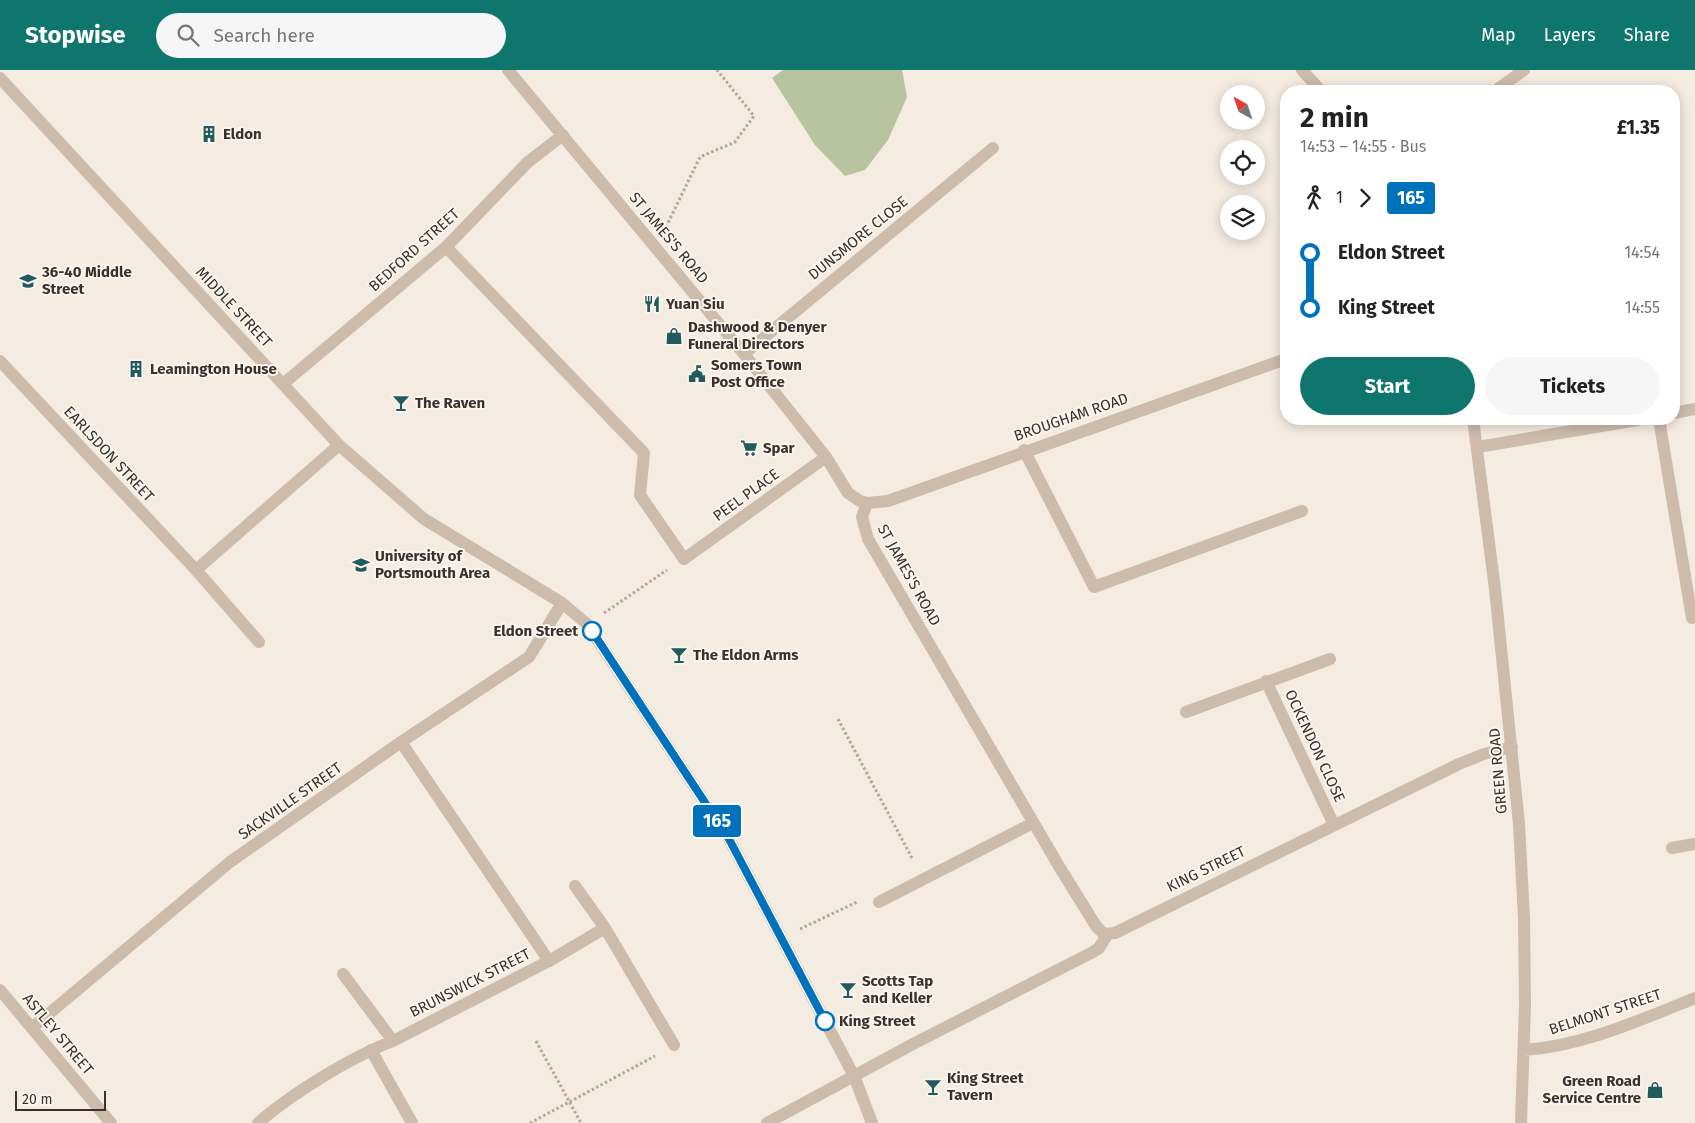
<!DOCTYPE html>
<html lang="en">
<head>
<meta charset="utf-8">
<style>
  :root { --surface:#fff; --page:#f6f6f6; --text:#222; --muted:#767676; --accent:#0f766e }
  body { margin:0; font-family:"Fira Sans",sans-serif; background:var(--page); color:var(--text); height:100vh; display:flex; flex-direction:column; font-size:19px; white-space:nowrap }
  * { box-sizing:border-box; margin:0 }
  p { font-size:16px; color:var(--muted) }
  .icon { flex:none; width:28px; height:28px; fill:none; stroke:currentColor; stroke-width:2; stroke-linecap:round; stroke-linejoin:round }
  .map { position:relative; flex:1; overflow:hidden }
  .side { position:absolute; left:1280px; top:15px; width:400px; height:340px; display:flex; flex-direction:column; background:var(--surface); border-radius:20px; box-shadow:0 2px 12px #0003 }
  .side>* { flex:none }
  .badge { padding:0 10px; border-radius:4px; font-size:18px; line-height:32px }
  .needle { width:32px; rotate:320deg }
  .controls { position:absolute; left:1220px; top:15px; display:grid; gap:10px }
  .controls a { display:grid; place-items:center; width:45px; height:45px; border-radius:50%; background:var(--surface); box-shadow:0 2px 12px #0003; font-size:25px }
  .scale { position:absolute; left:15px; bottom:12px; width:91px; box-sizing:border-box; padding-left:5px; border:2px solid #3b302b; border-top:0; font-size:14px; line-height:18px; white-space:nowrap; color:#3b302b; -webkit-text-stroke:4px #fbf5ee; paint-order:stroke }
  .map>.badge { position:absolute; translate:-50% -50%; box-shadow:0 0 0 2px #fff }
  .legs { display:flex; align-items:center; gap:8px; height:55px; padding:0 20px; font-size:16px }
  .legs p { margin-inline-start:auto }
  .headline { display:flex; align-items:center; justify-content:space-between; height:85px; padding:0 20px }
  h1 { font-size:28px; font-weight:700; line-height:38px }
  .cta { display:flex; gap:10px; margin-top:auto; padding:10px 20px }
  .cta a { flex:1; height:58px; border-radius:30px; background:var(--accent); color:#fff; font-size:20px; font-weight:700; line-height:58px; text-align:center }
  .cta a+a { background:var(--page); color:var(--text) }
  ul { padding:0 20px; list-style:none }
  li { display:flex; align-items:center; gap:18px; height:55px; font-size:19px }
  li i { display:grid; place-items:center; width:8px; height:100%; margin:0 6px; background:currentColor }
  li i::after { content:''; width:12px; height:12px; margin:-6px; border:4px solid; border-radius:50%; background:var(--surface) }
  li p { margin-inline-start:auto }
  li:first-child i { background:linear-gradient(#0000 50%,currentColor 0) }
  li:last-child i { background:linear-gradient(currentColor 50%,#0000 0) }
  header { display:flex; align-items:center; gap:30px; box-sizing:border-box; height:70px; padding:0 25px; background:var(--accent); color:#fff }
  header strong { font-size:24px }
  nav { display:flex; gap:28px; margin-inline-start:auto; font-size:18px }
  .search { width:350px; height:45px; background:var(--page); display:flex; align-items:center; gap:12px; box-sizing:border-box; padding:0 18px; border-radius:28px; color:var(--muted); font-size:19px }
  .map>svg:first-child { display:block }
  .green { fill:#b8c4a0 }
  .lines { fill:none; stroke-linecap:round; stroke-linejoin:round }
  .path { stroke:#b9a596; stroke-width:3; stroke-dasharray:2.5 2.5; stroke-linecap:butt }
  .service { stroke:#cdbbac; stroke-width:12 }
  .pedestrian { stroke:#cdbbac; stroke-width:12 }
  .minor { stroke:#cdbbac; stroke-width:12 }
  .line-1-casing { stroke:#fff; stroke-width:11 }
  .line-1 { stroke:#0072bc; stroke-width:8 }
  .stop-1-dot { fill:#fff; stroke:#0072bc; stroke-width:2.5 }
  .labels { text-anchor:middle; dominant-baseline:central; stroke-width:4; stroke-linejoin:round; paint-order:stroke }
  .poi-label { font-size:15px; font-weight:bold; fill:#3b302b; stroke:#fbf5ee; text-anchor:start }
  .street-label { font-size:15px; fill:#3b302b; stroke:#fbf5ee }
  .stop-label { font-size:15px; font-weight:bold; fill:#3b302b; stroke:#fbf5ee; text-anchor:end }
</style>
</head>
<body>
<header>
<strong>Stopwise</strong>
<div class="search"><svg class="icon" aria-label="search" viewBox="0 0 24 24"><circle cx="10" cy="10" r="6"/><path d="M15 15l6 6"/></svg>Search here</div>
<nav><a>Map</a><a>Layers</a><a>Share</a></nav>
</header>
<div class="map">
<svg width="1695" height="1053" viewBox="0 0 1695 1053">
  <rect width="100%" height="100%" fill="#f4ebe1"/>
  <path class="green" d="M 783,0 L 902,0 L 907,27 L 888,70 L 865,100 L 845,106 L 815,75 L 772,8 Z"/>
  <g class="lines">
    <path class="path" d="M 666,157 L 700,87 L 735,72 L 754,46 L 717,0
      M 604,543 L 667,500
      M 838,649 L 913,790
      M 800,859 L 857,832
      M 536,971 L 581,1053
      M 530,1053 L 655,986"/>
    <path class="service" d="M 446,177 L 644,383 L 640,425 L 684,489
      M 1659,349 L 1692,548
      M 1024,380 L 1094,517 L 1302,441
      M 1672,778 L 1695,774
      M 575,816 L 605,858 L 674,975
      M 879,832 L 1033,753
      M 549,891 L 605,858
      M 371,980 L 412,1053"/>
    <path class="pedestrian" d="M 913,974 L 1093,882 L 1099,878 L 1107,865"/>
    <path class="minor" d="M 508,0 L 744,284 L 826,387 L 848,423 L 860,431 L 867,433 L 888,431 L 1286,289
      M 1302,0 L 1321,21
      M 0,8 L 339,375 L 424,449 L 562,533 L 587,554 L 729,769 L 854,1006 L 872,1053
      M 1495,21 L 1524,0
      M 744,284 L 993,78
      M 0,291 L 196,500 L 259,572
      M 283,314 L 446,177 L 528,92 L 563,65
      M 1674,343 L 1695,339
      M 1473,349 L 1495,519 L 1519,754 L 1524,848 L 1525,935 L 1521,1053
      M 1478,377 L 1643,349
      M 867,433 L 862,447 L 868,469 L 1060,798 L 1096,856 L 1104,864 L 1115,863 L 1459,694 L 1484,684 L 1512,677
      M 684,489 L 826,387
      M 196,500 L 339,375
      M 1266,611 L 1334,755
      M 1186,642 L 1330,589
      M 343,904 L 393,971
      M 0,920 L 111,1053
      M 33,957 L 230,792 L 401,672 L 529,587 L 562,533
      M 1524,980 C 1583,976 1640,950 1695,928
      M 258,1053 C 291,1024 351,987 393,971 L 549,891 L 401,672
      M 767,1053 L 913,974"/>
  </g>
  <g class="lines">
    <g class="line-1-casing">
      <path id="line-1" d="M 592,561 L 729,769 L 825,951"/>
    </g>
    <use href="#line-1" class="line-1"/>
  </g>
  <defs>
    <g id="building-bare" transform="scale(1.35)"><path d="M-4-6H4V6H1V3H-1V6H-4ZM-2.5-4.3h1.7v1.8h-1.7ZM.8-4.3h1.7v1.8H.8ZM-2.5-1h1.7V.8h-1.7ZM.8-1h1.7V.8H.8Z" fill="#1f5a5e" stroke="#fbf5ee" stroke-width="2.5" paint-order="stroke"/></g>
    <g id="university-bare" transform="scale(1.35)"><path d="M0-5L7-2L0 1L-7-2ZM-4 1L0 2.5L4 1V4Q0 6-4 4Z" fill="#1f5a5e" stroke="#fbf5ee" stroke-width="2.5" paint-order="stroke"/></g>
    <g id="restaurant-bare" transform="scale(1.35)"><path d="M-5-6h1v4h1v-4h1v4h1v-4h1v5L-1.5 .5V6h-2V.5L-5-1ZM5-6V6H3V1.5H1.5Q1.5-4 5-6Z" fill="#1f5a5e" stroke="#fbf5ee" stroke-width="2.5" paint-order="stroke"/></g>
    <g id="shop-bare" transform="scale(1.35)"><path d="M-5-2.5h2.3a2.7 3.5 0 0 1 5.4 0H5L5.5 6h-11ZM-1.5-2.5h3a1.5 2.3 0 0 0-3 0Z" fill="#1f5a5e" stroke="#fbf5ee" stroke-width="2.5" paint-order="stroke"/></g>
    <g id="civic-bare" transform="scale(1.35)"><path d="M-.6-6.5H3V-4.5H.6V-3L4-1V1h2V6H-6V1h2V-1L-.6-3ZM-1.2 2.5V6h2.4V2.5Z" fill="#1f5a5e" stroke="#fbf5ee" stroke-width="2.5" paint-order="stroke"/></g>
    <g id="bar-bare" transform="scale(1.35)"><path d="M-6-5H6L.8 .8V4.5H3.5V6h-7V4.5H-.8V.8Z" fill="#1f5a5e" stroke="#fbf5ee" stroke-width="2.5" paint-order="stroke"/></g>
    <g id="supermarket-bare" transform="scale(1.35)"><path d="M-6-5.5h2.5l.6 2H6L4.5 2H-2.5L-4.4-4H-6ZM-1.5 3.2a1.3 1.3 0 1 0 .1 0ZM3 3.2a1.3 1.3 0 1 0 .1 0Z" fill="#1f5a5e" stroke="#fbf5ee" stroke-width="2.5" paint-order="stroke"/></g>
  </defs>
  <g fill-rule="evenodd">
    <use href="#building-bare" x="209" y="64"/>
    <use href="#university-bare" x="28" y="211"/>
    <use href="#restaurant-bare" x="652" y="234"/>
    <use href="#shop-bare" x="674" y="266"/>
    <use href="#building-bare" x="136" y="299"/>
    <use href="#civic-bare" x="697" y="304"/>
    <use href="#bar-bare" x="401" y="333"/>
    <use href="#supermarket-bare" x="749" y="378"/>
    <use href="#university-bare" x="361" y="495"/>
    <use href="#bar-bare" x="679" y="585"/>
    <use href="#bar-bare" x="848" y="920"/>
    <use href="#bar-bare" x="933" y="1017"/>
    <use href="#shop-bare" x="1655" y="1020"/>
  </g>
  <g class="stop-1-dot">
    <circle cx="592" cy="561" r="9"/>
    <circle cx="825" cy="951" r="9"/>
  </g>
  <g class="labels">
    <g class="poi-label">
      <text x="223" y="64">Eldon</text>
      <text x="42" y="202">36-40 Middle<tspan x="42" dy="17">Street</tspan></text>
      <text x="666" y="234">Yuan Siu</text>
      <text x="688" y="257">Dashwood &amp; Denyer<tspan x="688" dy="17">Funeral Directors</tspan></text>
      <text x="711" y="295">Somers Town<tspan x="711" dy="17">Post Office</tspan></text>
      <text x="150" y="299">Leamington House</text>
      <text x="415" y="333">The Raven</text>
      <text x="763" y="378">Spar</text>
      <text x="375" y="486">University of<tspan x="375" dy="17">Portsmouth Area</tspan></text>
      <text x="693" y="585">The Eldon Arms</text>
      <text x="862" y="911">Scotts Tap<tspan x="862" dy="17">and Keller</tspan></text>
      <text x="947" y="1008">King Street<tspan x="947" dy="17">Tavern</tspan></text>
      <text x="1641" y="1011" text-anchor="end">Green Road<tspan x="1641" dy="17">Service Centre</tspan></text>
    </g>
    <g class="street-label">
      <text transform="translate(669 168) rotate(50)">ST JAMES'S ROAD</text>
      <text transform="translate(858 168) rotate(-39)">DUNSMORE CLOSE</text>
      <text transform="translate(414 180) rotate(-42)">BEDFORD STREET</text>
      <text transform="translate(234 237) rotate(47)">MIDDLE STREET</text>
      <text transform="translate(1071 347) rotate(-19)">BROUGHAM ROAD</text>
      <text transform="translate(109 384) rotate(47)">EARLSDON STREET</text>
      <text transform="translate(746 425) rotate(-36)">PEEL PLACE</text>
      <text transform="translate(909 505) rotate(61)">ST JAMES'S ROAD</text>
      <text transform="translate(1315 676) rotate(65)">OCKENDON CLOSE</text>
      <text transform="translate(1498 701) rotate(-95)">GREEN ROAD</text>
      <text transform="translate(290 731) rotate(-35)">SACKVILLE STREET</text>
      <text transform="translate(1206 799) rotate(-26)">KING STREET</text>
      <text transform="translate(470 913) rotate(-27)">BRUNSWICK STREET</text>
      <text transform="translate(1605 942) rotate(-18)">BELMONT STREET</text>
      <text transform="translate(58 964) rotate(50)">ASTLEY STREET</text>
    </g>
    <g class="stop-label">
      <text x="578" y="561">Eldon Street</text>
      <text x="839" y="951" text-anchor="start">King Street</text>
    </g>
  </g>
</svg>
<div class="controls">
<a><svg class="needle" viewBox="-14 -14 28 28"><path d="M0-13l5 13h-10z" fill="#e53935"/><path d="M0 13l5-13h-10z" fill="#767676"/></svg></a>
<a><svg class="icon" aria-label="locate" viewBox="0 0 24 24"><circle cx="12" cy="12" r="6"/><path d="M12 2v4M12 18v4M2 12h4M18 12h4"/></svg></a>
<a><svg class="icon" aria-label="layers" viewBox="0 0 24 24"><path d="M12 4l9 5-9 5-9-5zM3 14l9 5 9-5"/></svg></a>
</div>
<div class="scale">20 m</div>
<b class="badge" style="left:717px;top:751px;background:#0072bc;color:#fff">165</b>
<section class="side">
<div class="headline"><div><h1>2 min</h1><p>14:53 – 14:55 · Bus</p></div><b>£1.35</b></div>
<div class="legs"><svg class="icon" aria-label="walk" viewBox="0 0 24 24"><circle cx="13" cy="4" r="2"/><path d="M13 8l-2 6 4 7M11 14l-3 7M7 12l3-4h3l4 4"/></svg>1<svg class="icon" aria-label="forward" viewBox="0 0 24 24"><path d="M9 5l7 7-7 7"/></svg><b class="badge" style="background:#0072bc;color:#fff">165</b></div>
<ul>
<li><i style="color:#0072bc"></i><b>Eldon Street</b><p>14:54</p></li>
<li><i style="color:#0072bc"></i><b>King Street</b><p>14:55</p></li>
</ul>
<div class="cta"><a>Start</a><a>Tickets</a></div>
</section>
</div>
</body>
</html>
